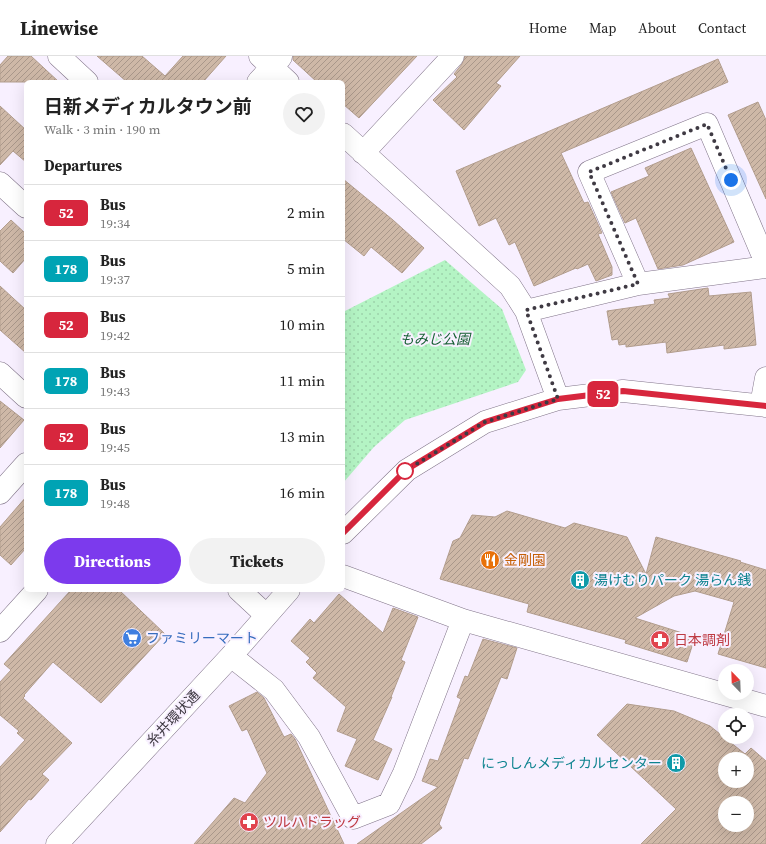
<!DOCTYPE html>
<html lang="en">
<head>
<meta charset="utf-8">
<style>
  :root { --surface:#fff; --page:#f2f2f2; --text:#222; --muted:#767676; --line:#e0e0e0; --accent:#7c3aed }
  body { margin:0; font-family:"Source Serif 4","Noto Sans JP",serif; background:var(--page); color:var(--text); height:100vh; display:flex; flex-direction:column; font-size:15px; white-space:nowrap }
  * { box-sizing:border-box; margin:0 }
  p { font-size:13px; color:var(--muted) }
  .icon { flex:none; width:22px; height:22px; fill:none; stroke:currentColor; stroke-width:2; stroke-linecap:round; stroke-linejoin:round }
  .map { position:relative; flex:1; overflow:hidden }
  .sheet { position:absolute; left:24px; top:24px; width:321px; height:512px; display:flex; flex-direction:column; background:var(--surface); border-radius:6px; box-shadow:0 4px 16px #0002 }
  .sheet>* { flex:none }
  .badge { padding:0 8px; border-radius:6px; font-size:14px; line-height:26px }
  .needle { width:26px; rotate:337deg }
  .fabs { position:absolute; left:718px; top:608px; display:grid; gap:8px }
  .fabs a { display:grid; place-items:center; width:36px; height:36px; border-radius:50%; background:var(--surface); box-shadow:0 4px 16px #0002; font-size:20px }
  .you { position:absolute; width:20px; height:20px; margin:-10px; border:3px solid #fff; border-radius:50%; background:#1a73e8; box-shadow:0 0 0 6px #1a73e833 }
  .map>.badge { position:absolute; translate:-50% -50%; box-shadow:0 0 0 2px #fff }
  h2 { padding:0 20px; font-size:15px; line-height:36px }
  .round { display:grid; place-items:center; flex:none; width:42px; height:42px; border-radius:21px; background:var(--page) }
  .summary { display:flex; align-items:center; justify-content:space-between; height:68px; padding:0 20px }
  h1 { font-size:19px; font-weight:700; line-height:30px }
  .primary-button { display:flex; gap:8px; margin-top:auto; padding:8px 20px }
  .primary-button a { flex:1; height:46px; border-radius:24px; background:var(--accent); color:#fff; font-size:16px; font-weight:700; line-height:46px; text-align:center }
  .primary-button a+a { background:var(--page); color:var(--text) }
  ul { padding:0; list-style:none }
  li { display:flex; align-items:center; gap:12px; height:56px; padding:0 20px; border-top:1px solid var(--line) }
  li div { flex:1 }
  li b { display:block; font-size:15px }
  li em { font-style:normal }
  li .badge { min-width:44px; font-weight:700; text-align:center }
  header { display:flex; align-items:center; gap:24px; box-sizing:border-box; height:56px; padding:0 20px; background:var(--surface); border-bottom:1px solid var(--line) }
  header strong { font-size:19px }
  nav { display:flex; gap:22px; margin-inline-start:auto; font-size:14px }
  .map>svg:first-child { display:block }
  .park { fill:url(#park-dots) }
  .building { fill:url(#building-hatch); stroke:#b29d8d; fill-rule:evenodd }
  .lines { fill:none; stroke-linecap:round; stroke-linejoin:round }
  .minor-casing { stroke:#817489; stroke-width:23 }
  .minor { stroke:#fff; stroke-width:22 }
  .line-casing { stroke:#fff; stroke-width:9 }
  .line { stroke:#d7263d; stroke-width:6 }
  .walk { stroke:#3f3a43; stroke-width:4; stroke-dasharray:0 7.2 }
  .stop-dot { fill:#fff; stroke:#d7263d; stroke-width:2 }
  .labels { text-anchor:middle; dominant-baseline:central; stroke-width:4; stroke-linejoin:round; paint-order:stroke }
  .park-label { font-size:14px; font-style:italic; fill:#145e32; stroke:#f8f0ff }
  .food-label { font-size:14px; fill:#c56008; stroke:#f8f0ff; text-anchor:start }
  .culture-label { font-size:14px; fill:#0d838f; stroke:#f8f0ff; text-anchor:start }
  .shop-label { font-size:14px; fill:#366cbe; stroke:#f8f0ff; text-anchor:start }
  .health-label { font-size:14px; fill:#be3a42; stroke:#f8f0ff; text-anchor:start }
  .street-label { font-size:14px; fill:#3f3a43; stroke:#f8f0ff }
</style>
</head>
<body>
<header>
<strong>Linewise</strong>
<nav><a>Home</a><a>Map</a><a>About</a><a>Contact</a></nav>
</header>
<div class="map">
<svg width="766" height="788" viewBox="0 0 766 788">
  <defs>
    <pattern id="park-dots" width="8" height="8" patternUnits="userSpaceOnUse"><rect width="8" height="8" fill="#b4f4c4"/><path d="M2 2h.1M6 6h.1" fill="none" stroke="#9cd2aa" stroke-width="1.8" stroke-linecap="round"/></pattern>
    <pattern id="building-hatch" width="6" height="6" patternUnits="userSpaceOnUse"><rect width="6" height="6" fill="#ceb8a7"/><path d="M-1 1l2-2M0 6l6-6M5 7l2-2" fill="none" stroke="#a9978a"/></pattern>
  </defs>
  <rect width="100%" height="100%" fill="#f8f0ff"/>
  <path class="park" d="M 445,204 L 502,253 L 526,314 L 518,326 L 405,364 L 374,391 L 343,427 L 343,256 Z"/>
  <path class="building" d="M 8,0 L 31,0 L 59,26 L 0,26 L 0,9 Z
    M 97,0 L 142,0 L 165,20 L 183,0 L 226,0 L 203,26 L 127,26 Z
    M 293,0 L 417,0 L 359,62 L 343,48 L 343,26 L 317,26 L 293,4 Z
    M 465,0 L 520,0 L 496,27 L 501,30 L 464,74 L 433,44 L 457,21 L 454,18 L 462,8 Z
    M 718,3 L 728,26 L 561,97 L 584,147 L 588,146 L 602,177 L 598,178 L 612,211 L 612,219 L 596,225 L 588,208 L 577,213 L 576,212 L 534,230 L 515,186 L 509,189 L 496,162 L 479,170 L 456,115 Z
    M 758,46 L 766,64 L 766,143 L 728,59 Z
    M 0,50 L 26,74 L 26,106 L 13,95 L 0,109 Z
    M 691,92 L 734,186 L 683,209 L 658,213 L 636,162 L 625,167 L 611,136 L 649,120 L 645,112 Z
    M 343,123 L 393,164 L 424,192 L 402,217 L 371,191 L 364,200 L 343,183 Z
    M 11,164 L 26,178 L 26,202 L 13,217 L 0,205 L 0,175 Z
    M 0,230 L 26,254 L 26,297 L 0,274 Z
    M 708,232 L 709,240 L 751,236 L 756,289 L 724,293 L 724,289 L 667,297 L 666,286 L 626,291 L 626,288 L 619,289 L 618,283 L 612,284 L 607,255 L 655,248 L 654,244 L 670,242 L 668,238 Z
    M 0,345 L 24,364 L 0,392 Z
    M 26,441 L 26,492 L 11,509 L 0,499 L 0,471 Z
    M 507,455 L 565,472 L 574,467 L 627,481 L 646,518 L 656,481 L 741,505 L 740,506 L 766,514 L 766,612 L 718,598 L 734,546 L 695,535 L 674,540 L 635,562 L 695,581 L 687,606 L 625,587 L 626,584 L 527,556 L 529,548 L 440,523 L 453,485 L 460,482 L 472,459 L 495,461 Z
    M 71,534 L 119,534 L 165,578 L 101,647 L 53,606 L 24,639 L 25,640 L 23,642 L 72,687 L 42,718 L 49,724 L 31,744 L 29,743 L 0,776 L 0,711 L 25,684 L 17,677 L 19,675 L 0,659 L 0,626 L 11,614 L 4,608 Z
    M 339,538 L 383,577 L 393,552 L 418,561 L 401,604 L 405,606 L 391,641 L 392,641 L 373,684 L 392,693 L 378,724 L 345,710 L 357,683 L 337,675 L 346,651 L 313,622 L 317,617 L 306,606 L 310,602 L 291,585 L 310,563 L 314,567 Z
    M 483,583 L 517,592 L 507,623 L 501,621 L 468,703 L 464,702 L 439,768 L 442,772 L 421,788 L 357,788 L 438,731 L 422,725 L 430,703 L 438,705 L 461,643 L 457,641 L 465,620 L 468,621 Z
    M 257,636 L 264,642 L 284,681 L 291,678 L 295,683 L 344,788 L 194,788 L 234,742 L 245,747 L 267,717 L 247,673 L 242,675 L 229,650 Z
    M 627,648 L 674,655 L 710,670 L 745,698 L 751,692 L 766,705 L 766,788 L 641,788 L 676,753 L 597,679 ZM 725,703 L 747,703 L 747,725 L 725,725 ZM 725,747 L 747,747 L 747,769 L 725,769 Z"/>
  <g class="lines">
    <g class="minor-casing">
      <path id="minor" d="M 59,0 L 87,26
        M 260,0 L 288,26
        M 258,26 L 281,1
        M 343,78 L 510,230 L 526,255 L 558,343
        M 363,97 L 453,0
        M 0,127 L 26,151
        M 638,228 L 589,116 L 707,68 L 766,207
        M 526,255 L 638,228 L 766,211
        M 0,317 L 26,341
        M 761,349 L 766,322
        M 0,437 L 26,408
        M 343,477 L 407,414 L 485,366 L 558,343 L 623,335 L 766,350
        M 343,520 L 463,564 L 766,650
        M 239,534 L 266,559
        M 0,575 L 37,534
        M 231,600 L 274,634 L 309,681 L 353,762 L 389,748 L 404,717 L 463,564
        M 57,788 L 231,600 L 289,534"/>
    </g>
    <use href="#minor" class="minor"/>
  </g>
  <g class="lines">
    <g class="line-casing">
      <path id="line" d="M 343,477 L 406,414 L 485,366 L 558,343 L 623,335 L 766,350"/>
    </g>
    <use href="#line" class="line"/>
    <path class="walk" d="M 405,415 L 485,366 L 558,343 L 526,254 L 638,228 L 589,116 L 707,68 L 731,124"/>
  </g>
  <defs>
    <g id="restaurant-disc" transform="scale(1)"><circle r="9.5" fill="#e8710a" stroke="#f8f0ff"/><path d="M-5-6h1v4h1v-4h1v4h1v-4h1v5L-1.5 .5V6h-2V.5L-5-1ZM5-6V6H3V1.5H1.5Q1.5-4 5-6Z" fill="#fff"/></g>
    <g id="building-disc" transform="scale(1)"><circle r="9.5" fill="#0f9aa8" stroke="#f8f0ff"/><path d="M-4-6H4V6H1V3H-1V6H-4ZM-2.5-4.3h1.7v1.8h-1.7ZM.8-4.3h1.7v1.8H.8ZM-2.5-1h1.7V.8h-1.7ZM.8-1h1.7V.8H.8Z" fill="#fff"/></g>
    <g id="supermarket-disc" transform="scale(1)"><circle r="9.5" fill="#3f7fe0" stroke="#f8f0ff"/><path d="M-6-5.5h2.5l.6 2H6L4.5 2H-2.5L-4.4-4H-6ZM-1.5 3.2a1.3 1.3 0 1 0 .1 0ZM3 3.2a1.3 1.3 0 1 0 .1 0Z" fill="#fff"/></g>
    <g id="pharmacy-disc" transform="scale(1)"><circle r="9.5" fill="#e0444e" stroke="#f8f0ff"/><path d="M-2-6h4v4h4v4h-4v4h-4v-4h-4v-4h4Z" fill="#fff"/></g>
  </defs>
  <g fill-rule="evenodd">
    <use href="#restaurant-disc" x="490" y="504"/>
    <use href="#building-disc" x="580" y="524"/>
    <use href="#supermarket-disc" x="132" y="582"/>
    <use href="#pharmacy-disc" x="660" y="584"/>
    <use href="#building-disc" x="676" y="707"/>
    <use href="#pharmacy-disc" x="249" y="766"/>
  </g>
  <circle class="stop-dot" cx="405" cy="415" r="8"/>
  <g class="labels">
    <g class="park-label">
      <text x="435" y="283">もみじ公園</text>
    </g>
    <g class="food-label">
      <text x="504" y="504">金剛園</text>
    </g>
    <g class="culture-label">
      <text x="594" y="524">湯けむりパーク 湯らん銭</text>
      <text x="662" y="707" text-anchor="end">にっしんメディカルセンター</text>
    </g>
    <g class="shop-label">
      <text x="146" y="582">ファミリーマート</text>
    </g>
    <g class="health-label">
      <text x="674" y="584">日本調剤</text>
      <text x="263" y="766">ツルハドラッグ</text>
    </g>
    <g class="street-label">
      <text transform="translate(173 662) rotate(-47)">糸井環状通</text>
    </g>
  </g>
</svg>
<div class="fabs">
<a><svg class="needle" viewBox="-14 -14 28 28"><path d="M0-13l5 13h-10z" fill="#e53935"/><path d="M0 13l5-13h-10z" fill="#767676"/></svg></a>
<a><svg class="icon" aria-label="locate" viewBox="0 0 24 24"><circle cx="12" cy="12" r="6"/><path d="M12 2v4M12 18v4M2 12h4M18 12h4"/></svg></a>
<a>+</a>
<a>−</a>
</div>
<div class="you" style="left:731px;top:124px"></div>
<b class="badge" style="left:603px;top:338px;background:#d7263d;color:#fff">52</b>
<section class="sheet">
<div class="summary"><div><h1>日新メディカルタウン前</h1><p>Walk · 3 min · 190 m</p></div><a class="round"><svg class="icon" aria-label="heart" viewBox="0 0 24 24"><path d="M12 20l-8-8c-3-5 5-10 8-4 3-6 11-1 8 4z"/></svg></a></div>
<h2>Departures</h2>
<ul>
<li><span class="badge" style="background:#d7263d;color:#fff">52</span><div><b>Bus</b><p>19:34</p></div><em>2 min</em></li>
<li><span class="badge" style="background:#00a3b4;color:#fff">178</span><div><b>Bus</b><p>19:37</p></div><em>5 min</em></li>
<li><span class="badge" style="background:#d7263d;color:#fff">52</span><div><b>Bus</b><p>19:42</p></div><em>10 min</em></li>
<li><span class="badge" style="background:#00a3b4;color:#fff">178</span><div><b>Bus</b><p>19:43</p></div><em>11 min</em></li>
<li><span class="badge" style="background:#d7263d;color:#fff">52</span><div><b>Bus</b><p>19:45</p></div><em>13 min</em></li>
<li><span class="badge" style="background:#00a3b4;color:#fff">178</span><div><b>Bus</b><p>19:48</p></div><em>16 min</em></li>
</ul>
<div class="primary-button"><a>Directions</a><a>Tickets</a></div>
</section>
</div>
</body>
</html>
